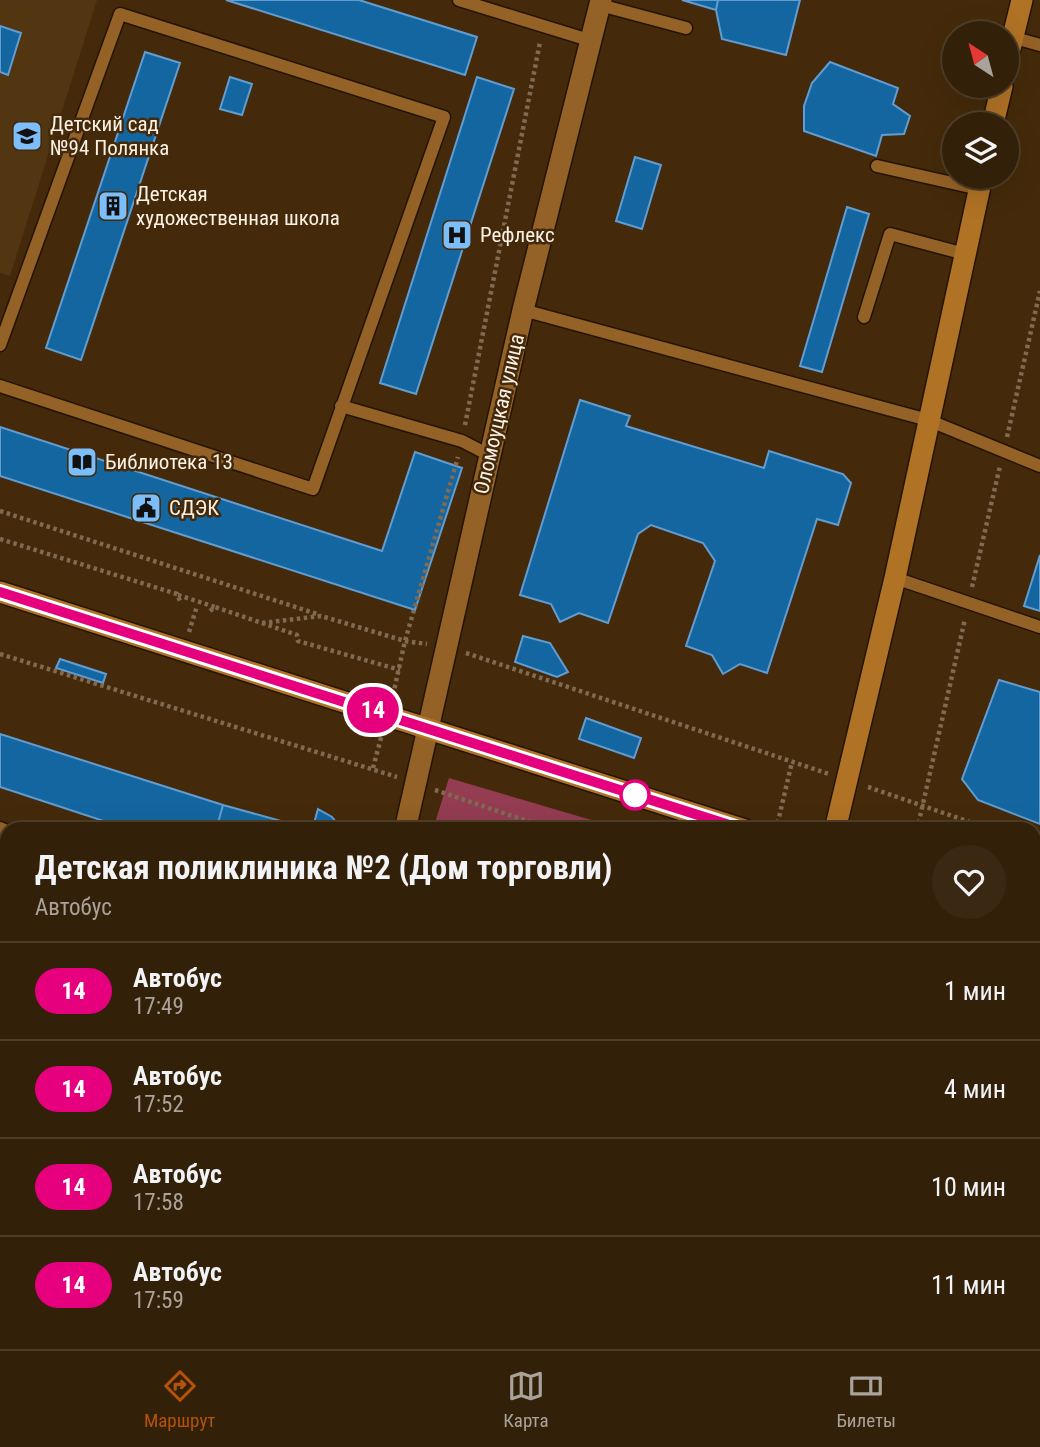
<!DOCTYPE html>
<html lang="ru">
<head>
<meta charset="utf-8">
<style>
  :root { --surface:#332008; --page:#3b2812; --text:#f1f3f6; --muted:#a9a39c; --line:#4e3e29; --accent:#b45309 }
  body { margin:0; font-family:"Roboto Condensed",sans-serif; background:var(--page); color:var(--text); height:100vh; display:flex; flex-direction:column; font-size:26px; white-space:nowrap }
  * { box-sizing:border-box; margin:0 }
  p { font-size:23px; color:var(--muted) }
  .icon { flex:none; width:38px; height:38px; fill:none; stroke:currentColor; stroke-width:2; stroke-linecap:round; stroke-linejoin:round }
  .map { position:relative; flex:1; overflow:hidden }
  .sheet { position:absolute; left:0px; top:822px; width:1041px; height:527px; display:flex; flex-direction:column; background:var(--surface); border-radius:21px 21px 0 0; box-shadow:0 7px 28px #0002,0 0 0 2px var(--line) }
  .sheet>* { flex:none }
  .badge { padding:0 14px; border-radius:23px; font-size:24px; line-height:46px }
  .needle { width:46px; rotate:324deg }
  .fabs { position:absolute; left:942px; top:21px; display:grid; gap:14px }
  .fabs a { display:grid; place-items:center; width:77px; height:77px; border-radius:50%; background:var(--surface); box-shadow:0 7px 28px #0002,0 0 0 2px var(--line); font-size:35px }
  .map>.badge { position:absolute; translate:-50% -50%; box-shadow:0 0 0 4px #fff }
  .round { display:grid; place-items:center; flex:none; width:74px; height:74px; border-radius:37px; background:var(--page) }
  .headline { display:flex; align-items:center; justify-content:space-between; height:119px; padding:0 35px }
  h1 { font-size:33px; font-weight:700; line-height:52px }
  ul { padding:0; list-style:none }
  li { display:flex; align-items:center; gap:21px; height:98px; padding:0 35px; border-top:2px solid var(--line) }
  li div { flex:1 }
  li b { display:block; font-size:26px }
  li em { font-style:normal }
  li .badge { min-width:77px; font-weight:700; text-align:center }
  .menu { display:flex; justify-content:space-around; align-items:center; height:98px; border-top:2px solid var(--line); background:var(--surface); font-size:19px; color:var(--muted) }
  .menu a { display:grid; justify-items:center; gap:4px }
  .menu .active { color:var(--accent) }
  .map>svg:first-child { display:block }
  .built { fill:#523511 }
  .forest { fill:#933c52 }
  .building { fill:#1466a1; stroke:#629dd1; stroke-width:2 }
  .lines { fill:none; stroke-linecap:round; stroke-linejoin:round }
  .lane-casing { stroke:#241403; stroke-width:15 }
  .street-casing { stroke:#241403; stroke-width:24 }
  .secondary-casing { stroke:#241403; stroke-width:24 }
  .path { stroke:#806b52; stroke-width:4.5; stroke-dasharray:3.5 3.5; stroke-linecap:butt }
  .lane { stroke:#946126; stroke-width:12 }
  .street { stroke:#946126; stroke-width:21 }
  .secondary { stroke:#b07225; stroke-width:21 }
  .line-casing { stroke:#fff; stroke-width:16 }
  .line { stroke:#e6007e; stroke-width:10 }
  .stop-dot { fill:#fff; stroke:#e6007e; stroke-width:3.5 }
  .labels { text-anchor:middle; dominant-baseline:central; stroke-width:5; stroke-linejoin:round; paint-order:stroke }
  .poi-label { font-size:21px; fill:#fcf1e5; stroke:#442a0a; text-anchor:start }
  .street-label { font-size:21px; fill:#fcf1e5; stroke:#442a0a }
</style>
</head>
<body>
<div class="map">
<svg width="1040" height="1349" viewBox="0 0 1040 1349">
  <rect width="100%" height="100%" fill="#442a0a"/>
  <path class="built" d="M 0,0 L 97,0 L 10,276 L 0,273 Z"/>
  <path class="forest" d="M 449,778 L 622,829 L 433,829 Z
    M 602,1342 L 692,1342 L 691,1349 L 600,1349 Z"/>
  <path class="building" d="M 226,0 L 359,0 L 477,37 L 465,75 Z
    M 682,0 L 718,0 L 716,10 Z
    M 718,0 L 800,0 L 786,55 L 722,39 L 716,10 Z
    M 0,26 L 21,33 L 8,75 L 0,72 Z
    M 145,52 L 180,63 L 81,360 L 46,348 Z
    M 830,62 L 898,88 L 893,104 L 910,116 L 904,134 L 882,135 L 876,156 L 804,131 L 804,106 L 812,83 Z
    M 230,77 L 252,84 L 242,115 L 220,109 Z
    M 477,77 L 514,89 L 416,394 L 380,383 Z
    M 635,157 L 661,165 L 642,229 L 616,221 Z
    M 847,207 L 869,214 L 822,372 L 800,366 Z
    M 580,400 L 630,416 L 626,426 L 764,468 L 769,451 L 843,474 L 851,483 L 838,525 L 817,519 L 767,673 L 740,664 L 723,674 L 712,655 L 686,646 L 715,561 L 703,543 L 651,525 L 638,534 L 608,623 L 579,613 L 560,622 L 551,604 L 520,595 Z
    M 0,427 L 382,551 L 415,452 L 462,468 L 415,610 L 0,476 Z
    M 1040,555 L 1040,611 L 1024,606 Z
    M 523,636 L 550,643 L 568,672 L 557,677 L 515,662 Z
    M 60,659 L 106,674 L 103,683 L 56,668 Z
    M 999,680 L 1040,692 L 1040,824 L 978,800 L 962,779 Z
    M 586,718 L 641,738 L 634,758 L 579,739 Z
    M 0,734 L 223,805 L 216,830 L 131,830 L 0,787 Z
    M 223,805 L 288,823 L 286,830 L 216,830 Z
    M 318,809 L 332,817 L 342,830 L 312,830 Z
    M 0,1037 L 7,1039 L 7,1081 L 0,1079 Z
    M 1040,1136 L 1040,1277 L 1034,1294 L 1034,1153 Z
    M 0,1176 L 7,1178 L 7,1237 L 0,1234 Z
    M 0,1323 L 7,1325 L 7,1342 L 41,1342 L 38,1349 L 0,1349 Z
    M 178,1342 L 218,1342 L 215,1349 L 176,1349 Z
    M 901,1342 L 947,1342 L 945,1349 L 899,1349 Z"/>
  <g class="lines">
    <g class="lane-casing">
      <path id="lane" d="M 459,0 L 592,41
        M 600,5 L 686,28
        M 1012,37 L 1040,45
        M 877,166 L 979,189
        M 523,310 L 928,420 L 1040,466
        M 864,317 L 890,234 L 965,254
        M 0,345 L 120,14 L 444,117 L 313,489 L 0,386
        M 341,406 L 462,441 L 489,455
        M 895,578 L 1040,627
        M 0,828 L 7,831
        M 0,1119 L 7,1121
        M 0,1304 L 7,1306
        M 1034,1333 L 1040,1335
        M 147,1349 L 149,1342
        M 857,1349 L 859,1342"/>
    </g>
    <g class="street-casing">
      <path id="street" d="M 405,830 L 523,310 L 601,0
        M 288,1349 L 290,1342"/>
    </g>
    <g class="secondary-casing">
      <path id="secondary" d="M 1006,65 L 1022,0
        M 993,124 L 1002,86
        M 0,592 L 745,830
        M 835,830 L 895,578 L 982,177
        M 1034,927 L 1040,929
        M 714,1349 L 716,1342"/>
    </g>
    <path class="path" d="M 465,425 L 540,42
      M 1007,437 L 1040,291
      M 0,511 L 317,614
      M 0,539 L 177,594 L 180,601
      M 972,587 L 1000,466
      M 178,595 L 215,607
      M 210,611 L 215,607 L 297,635 L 298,641 L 400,670
      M 262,623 L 321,616 L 405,641 L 427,644
      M 189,632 L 197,606
      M 466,653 L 829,774
      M 0,654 L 397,777
      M 393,695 L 405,641 L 458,457
      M 373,768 L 382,734
      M 868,787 L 993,830
      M 435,790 L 554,830
      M 776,830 L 792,762
      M 917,830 L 965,619
      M 1034,843 L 1040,845
      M 0,924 L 7,926
      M 0,947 L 7,929
      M 1034,1006 L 1040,988
      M 1034,1018 L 1040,1020
      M 1034,1048 L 1040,1050
      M 0,1151 L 7,1153
      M 0,1266 L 7,1268
      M 63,1349 L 65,1342
      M 243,1349 L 245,1342
      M 677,1349 L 679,1342
      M 797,1349 L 798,1342"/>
    <use href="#lane" class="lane"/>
    <use href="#street" class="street"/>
    <use href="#secondary" class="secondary"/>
  </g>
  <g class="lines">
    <g class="line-casing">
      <path id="line" d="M 0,592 L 745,830"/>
    </g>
    <use href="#line" class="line"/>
  </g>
  <defs>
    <g id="school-square" transform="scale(1.575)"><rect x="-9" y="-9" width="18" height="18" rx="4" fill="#7cbef9" stroke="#442a0a"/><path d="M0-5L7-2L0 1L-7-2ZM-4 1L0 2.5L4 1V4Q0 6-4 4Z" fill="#111"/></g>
    <g id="building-square" transform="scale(1.575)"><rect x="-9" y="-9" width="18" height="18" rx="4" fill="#7cbef9" stroke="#442a0a"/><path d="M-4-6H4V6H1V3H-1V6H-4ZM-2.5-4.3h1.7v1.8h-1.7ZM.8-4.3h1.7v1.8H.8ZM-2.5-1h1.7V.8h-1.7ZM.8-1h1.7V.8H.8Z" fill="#111"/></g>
    <g id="hospital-square" transform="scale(1.575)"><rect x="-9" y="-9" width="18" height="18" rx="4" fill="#7cbef9" stroke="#442a0a"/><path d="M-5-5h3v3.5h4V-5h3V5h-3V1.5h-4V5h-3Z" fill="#111"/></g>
    <g id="library-square" transform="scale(1.575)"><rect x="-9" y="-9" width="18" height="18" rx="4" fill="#7cbef9" stroke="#442a0a"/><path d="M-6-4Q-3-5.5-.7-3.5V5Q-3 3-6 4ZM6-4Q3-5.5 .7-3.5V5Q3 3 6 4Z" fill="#111"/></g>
    <g id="civic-square" transform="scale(1.575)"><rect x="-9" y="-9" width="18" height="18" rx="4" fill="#7cbef9" stroke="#442a0a"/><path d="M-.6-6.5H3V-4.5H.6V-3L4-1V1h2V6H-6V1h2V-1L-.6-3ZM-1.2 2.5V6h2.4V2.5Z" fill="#111"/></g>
  </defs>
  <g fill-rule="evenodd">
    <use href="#school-square" x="27" y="136"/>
    <use href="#building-square" x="113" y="206"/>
    <use href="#hospital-square" x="457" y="235"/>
    <use href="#library-square" x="82" y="462"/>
    <use href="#civic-square" x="146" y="508"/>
  </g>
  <circle class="stop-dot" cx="635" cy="795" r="14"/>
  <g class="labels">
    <g class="poi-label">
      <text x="50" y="124">Детский сад<tspan x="50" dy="24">№94 Полянка</tspan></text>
      <text x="136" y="194">Детская<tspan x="136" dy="24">художественная школа</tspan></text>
      <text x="480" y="235">Рефлекс</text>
      <text x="105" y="462">Библиотека 13</text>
      <text x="169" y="508">СДЭК</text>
    </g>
    <g class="street-label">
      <text transform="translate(499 414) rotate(-77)">Оломоуцкая улица</text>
    </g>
  </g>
</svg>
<div class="fabs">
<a><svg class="needle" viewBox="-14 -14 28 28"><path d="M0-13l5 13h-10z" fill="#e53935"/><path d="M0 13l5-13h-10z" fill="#a9a39c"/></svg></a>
<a><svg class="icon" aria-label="layers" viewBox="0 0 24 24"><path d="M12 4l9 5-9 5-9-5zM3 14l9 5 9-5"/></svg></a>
</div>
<b class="badge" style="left:373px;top:710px;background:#e6007e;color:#fff">14</b>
<section class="sheet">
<div class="headline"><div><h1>Детская поликлиника №2 (Дом торговли)</h1><p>Автобус</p></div><a class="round"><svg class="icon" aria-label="heart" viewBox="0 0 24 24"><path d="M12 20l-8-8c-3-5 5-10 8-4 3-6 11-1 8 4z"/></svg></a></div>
<ul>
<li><span class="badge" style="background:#e6007e;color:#fff">14</span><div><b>Автобус</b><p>17:49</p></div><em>1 мин</em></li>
<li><span class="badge" style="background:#e6007e;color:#fff">14</span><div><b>Автобус</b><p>17:52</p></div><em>4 мин</em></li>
<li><span class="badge" style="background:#e6007e;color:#fff">14</span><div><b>Автобус</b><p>17:58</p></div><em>10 мин</em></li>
<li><span class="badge" style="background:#e6007e;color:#fff">14</span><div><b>Автобус</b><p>17:59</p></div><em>11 мин</em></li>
</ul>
</section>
</div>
<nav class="menu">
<a class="active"><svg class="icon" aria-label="directions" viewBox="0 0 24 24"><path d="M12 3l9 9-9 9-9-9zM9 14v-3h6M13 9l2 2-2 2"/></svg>Маршрут</a>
<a><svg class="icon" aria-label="map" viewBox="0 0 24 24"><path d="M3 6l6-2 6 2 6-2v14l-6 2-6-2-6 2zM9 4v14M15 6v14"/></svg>Карта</a>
<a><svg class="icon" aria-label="tickets" viewBox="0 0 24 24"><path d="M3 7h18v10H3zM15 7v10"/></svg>Билеты</a>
</nav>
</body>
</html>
